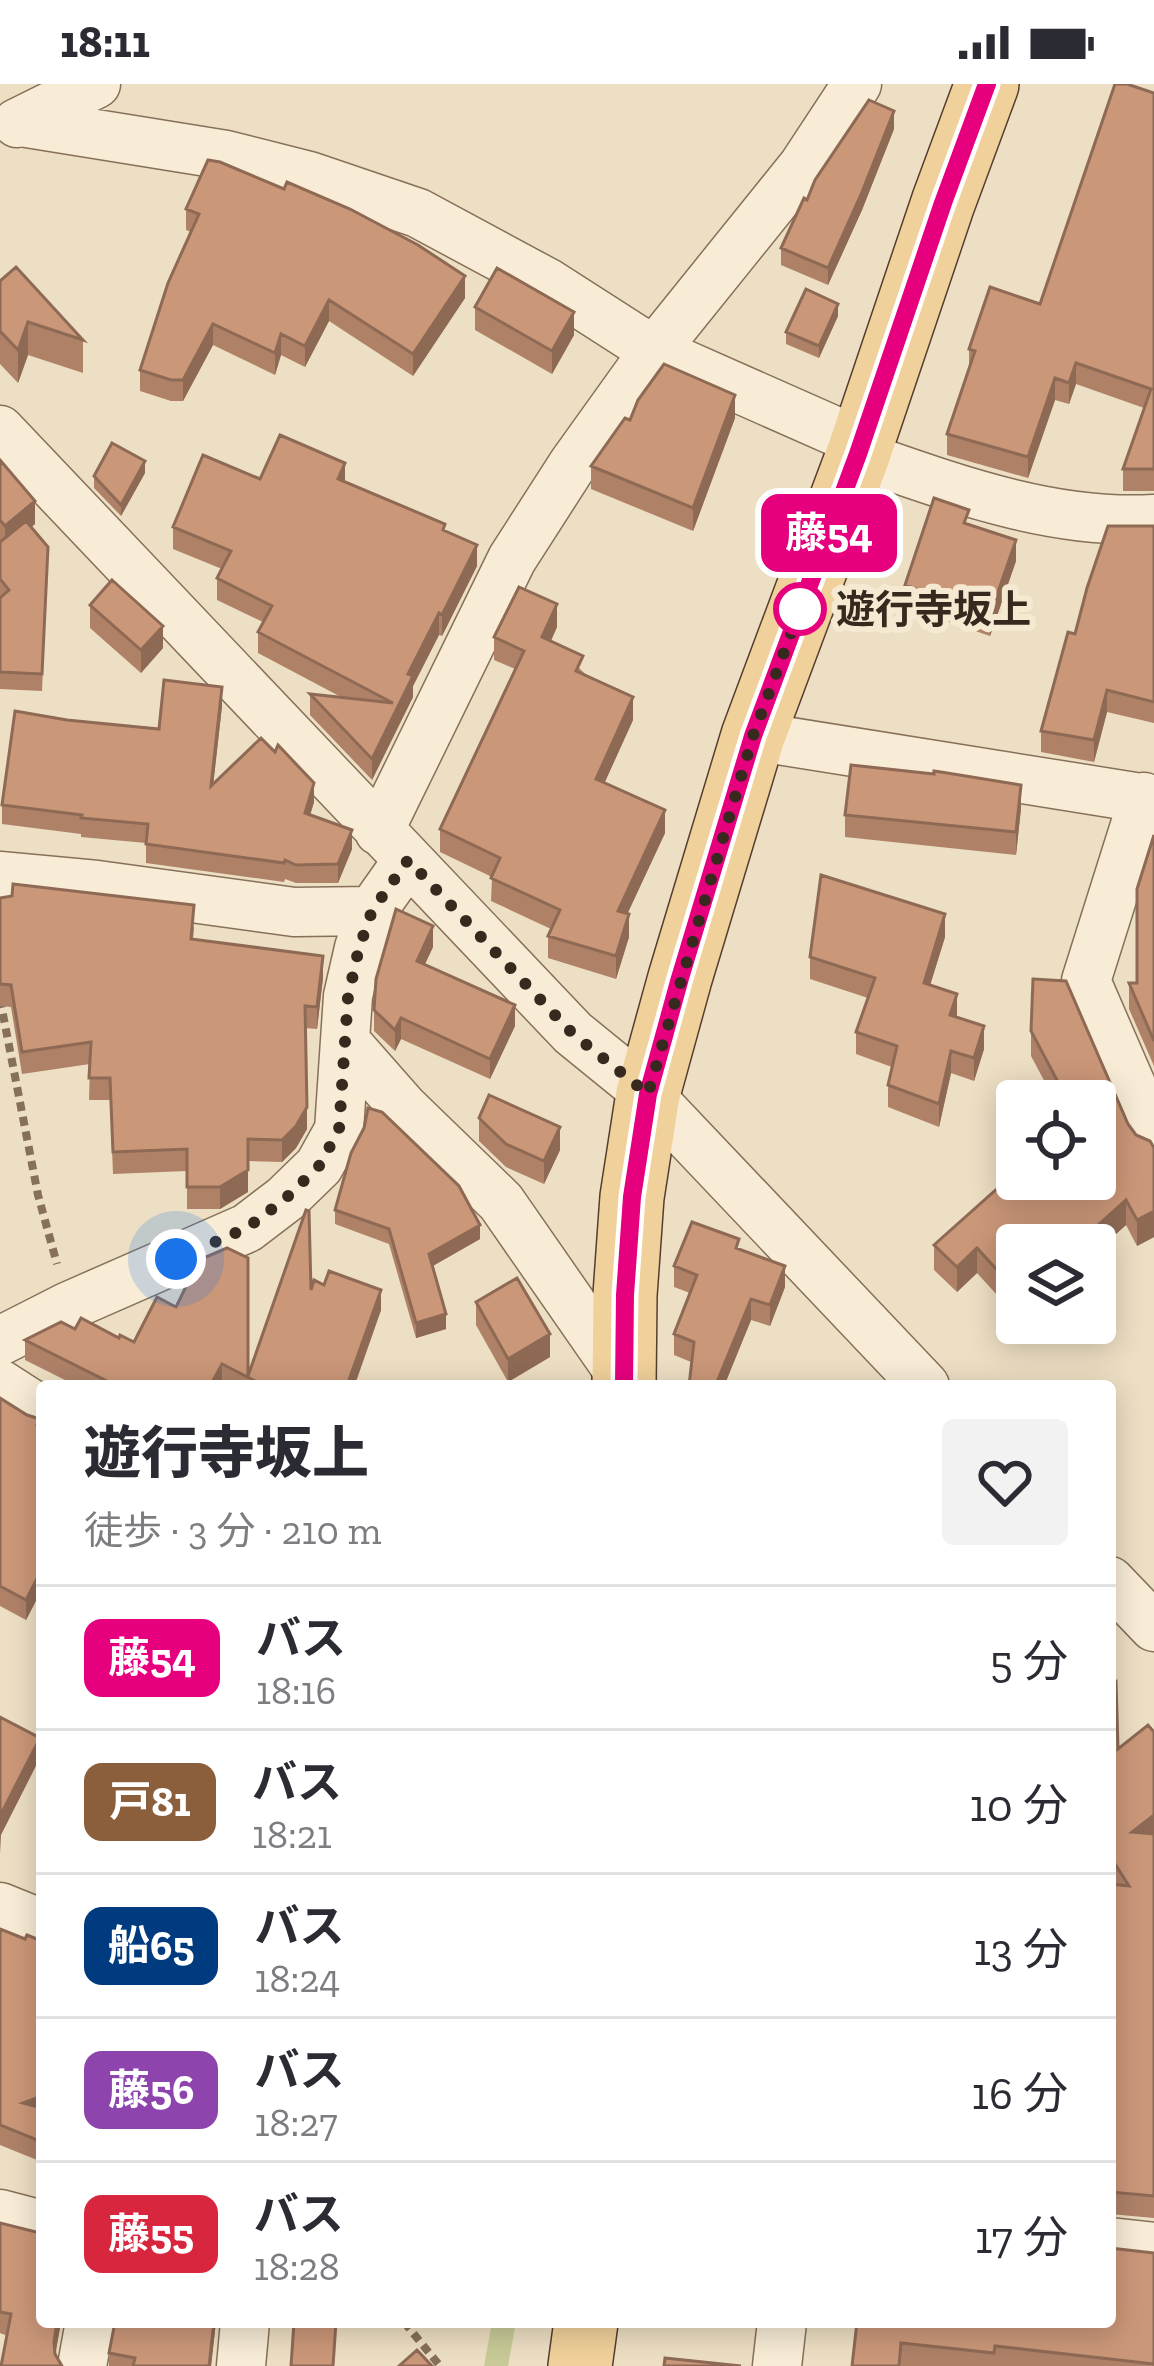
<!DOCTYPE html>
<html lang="ja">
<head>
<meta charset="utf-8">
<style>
  :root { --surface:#fff; --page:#f2f2f3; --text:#2b2b33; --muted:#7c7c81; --line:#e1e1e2 }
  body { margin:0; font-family:"Zilla Slab","Noto Sans JP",serif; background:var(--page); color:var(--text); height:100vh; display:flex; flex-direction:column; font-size:45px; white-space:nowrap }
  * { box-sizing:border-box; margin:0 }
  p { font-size:39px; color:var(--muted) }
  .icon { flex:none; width:66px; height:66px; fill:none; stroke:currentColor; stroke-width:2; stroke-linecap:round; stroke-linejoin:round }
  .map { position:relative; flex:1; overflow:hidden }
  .side { position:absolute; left:36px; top:1296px; width:1080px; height:948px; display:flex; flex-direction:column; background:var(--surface); border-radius:12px; box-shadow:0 6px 30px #0003 }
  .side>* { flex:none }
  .badge { padding:0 24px; border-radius:18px; font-size:42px; line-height:78px }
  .buttons { position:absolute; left:996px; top:996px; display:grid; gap:24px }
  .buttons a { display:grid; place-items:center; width:120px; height:120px; border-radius:12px; background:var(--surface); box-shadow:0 6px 30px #0003; font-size:60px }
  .you { position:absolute; width:60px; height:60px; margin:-30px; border:9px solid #fff; border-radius:50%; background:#1a73e8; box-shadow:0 0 0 18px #1a73e833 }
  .map>.badge { position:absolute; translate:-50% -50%; box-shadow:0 0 0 6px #fff }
  .round { display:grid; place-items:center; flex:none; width:126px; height:126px; border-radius:12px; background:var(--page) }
  .head { display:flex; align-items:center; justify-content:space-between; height:204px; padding:0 48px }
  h1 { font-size:57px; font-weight:800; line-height:90px }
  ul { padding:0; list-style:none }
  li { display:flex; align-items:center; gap:36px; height:144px; padding:0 48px; border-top:3px solid var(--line) }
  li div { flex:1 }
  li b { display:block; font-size:45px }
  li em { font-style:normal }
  li .badge { min-width:132px; font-weight:700; text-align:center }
  .status { display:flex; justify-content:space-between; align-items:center; height:84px; padding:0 60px; background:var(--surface); direction:ltr }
  .status svg { height:33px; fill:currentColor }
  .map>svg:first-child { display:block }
  .green { fill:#c8cb97 }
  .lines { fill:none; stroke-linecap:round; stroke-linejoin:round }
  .minor-casing { stroke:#87705a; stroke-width:51 }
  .major-casing { stroke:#553e2e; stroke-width:66 }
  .path { stroke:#87705a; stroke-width:8; stroke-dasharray:9 6; stroke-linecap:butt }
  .minor { stroke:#f8ecd6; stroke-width:48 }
  .major { stroke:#f0d19b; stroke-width:63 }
  .wall { fill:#af8268 }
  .shaded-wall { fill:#8e6a55 }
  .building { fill:#cb9779; stroke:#8e6a55; stroke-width:3 }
  .line-casing { stroke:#fff; stroke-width:27 }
  .line { stroke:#e6007e; stroke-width:18 }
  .walk { stroke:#37291e; stroke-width:12; stroke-dasharray:0 21.6 }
  .stop-dot { fill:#fff; stroke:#e6007e; stroke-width:6 }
  .labels { text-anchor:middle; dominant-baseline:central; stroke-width:12; stroke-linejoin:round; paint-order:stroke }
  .stop-label { font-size:39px; font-weight:bold; fill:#37291e; stroke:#f5e9d2; text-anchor:start }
</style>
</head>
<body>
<div class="status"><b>18:11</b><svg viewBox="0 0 49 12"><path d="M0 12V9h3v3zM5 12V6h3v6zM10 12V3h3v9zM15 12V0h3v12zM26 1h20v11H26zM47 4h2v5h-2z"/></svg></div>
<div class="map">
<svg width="1154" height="2282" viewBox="0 0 1154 2282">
  <rect width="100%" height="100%" fill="#eddfc3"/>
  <path class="green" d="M 492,2238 L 516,2238 L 508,2282 L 484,2282 Z"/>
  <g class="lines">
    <g class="minor-casing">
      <path id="minor" d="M 21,38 L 226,71 L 309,92 L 418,129 L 548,199 L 654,267 L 862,359
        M 17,39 L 96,0
        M 0,346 L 573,949 L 648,1010 L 925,1302
        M 858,371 C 953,404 1052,441 1154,435
        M 753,652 L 1154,716
        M 1144,713 L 1086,897 L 1154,1054
        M 379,747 L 512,475 L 573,380 L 654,267 L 803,82 L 857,0
        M 0,792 L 97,801 L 294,828 L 372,827
        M 345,957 L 404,1024 L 501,1118 L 624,1295
        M 0,1257 L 69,1222 L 247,1144 L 285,1115 L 319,1082 L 339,1046 L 348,912 L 359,864 L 372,827 L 408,776
        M 0,1300 L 42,1327
        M 1110,1497 L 1154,1543
        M 0,1823 L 42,1840
        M 0,2130 L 42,2141
        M 1110,2158 L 1154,2163
        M 82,2282 L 90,2238
        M 241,2282 L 245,2238
        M 777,2282 L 782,2238"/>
    </g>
    <g class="major-casing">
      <path id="major" d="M 624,1302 L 625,1211 L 632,1113 L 648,1010 L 680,894 L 753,652 L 858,371 L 943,119 L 987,0
        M 580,2282 L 586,2238"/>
    </g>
    <path class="path" d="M 0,915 L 38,1111 L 57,1180
      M 404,2238 L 440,2282"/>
    <use href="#minor" class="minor"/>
    <use href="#major" class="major"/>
  </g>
  <path class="wall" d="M 1154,9 L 1154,407 L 1123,407 L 1123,385 L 1144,324 L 1076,300 L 1069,320 L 1055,316 L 1028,394 L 947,371 L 947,350 L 969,286 L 969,265 L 1040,220 Z
    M 894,45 L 862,126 L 828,201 L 781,181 L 781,164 L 807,116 Z
    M 186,125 L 465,214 L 413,292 L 329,237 L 305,283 L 281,271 L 275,291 L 213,261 L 183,317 L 171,317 L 140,307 L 140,286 L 191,148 L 186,146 Z
    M 0,197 L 83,256 L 83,289 L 28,271 L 18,299 L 0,280 Z
    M 475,223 L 574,251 L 552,290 L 475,246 Z
    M 838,232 L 819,274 L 786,260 L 786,248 Z
    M 735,334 L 693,447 L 591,405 L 591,382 L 630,336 Z
    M 0,376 L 35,440 L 31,443 L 48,463 L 42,607 L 0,605 Z
    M 145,389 L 121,432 L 94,404 L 94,392 Z
    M 260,395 L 345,398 L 445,447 L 477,482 L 442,552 L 439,551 L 413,602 L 413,613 L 372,696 L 310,631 L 310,610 L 341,613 L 258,569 L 258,548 L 263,538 L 217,516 L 217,494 L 222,485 L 173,465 L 173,443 Z
    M 1154,442 L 1154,639 L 1107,628 L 1094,678 L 1041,668 L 1041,647 L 1075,550 Z
    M 1016,477 L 990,552 L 905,523 L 905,501 Z
    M 90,521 L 163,564 L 141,589 L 90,544 Z
    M 557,543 L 551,557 L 633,636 L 604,699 L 665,749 L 627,830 L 629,853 L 616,895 L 548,874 L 548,852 L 551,845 L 491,817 L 492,793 L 440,768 L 440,745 L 515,585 L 494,576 L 494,553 Z
    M 222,622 L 213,700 L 314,718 L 310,731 L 352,765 L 338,799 L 296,799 L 285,795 L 284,798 L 146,779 L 146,759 L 81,753 L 81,750 L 2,740 L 2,721 L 67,636 L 159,645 Z
    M 1021,724 L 1016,771 L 845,753 L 845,731 Z
    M 1154,751 L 1154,982 L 1129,925 L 1129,899 L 1137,899 Z
    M 0,814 L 194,843 L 193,856 L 323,894 L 317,945 L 305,944 L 307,1045 L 296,1064 L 282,1078 L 248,1077 L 248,1108 L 220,1125 L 187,1125 L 187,1087 L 113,1090 L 110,1016 L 89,1016 L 90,980 L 22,990 L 11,923 L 0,922 Z
    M 945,853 L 930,901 L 984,965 L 974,997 L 951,989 L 939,1043 L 888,1023 L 888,1001 L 892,983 L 856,970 L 856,948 L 868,914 L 810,895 L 810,873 Z
    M 433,863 L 425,880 L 515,942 L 490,995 L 401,955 L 395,967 L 374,947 L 374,926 Z
    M 1031,947 L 1128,1040 L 1136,1051 L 1154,1064 L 1154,1153 L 1137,1162 L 1126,1141 L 1095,1169 L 1095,1161 L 1017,1161 L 1017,1233 L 977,1189 L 957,1208 L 934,1186 L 934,1161 L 1095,1017 L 1055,1017 L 1031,972 Z
    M 479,1034 L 560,1066 L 544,1100 L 506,1083 L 479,1057 Z
    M 335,1126 L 480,1155 L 433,1182 L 446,1245 L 416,1254 L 389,1160 L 335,1140 Z
    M 739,1165 L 785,1203 L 770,1242 L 751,1236 L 725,1300 L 689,1302 L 691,1278 L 674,1271 L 674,1250 L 690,1209 L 674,1203 L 674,1182 Z
    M 311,1206 L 381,1226 L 355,1301 L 362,1302 L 225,1302 L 222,1300 L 221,1302 L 77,1302 L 25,1276 L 25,1256 L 75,1245 L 134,1258 L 157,1213 L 248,1292 Z
    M 476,1218 L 550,1273 L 508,1298 L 476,1241 Z
    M 0,1314 L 42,1343 L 42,1505 L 26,1536 L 0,1522 Z
    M 1110,1597 L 1118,1665 L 1154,1648 L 1154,2134 L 1110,2130 L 1110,1800 L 1114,1800 L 1110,1794 Z
    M 0,1845 L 25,1855 L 42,1857 L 42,2078 L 0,2061 Z
    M 0,2139 L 42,2238 L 61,2238 L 55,2271 L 0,2249 Z
    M 1154,2169 L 1154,2282 L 852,2282 L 857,2238 Z
    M 216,2238 L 211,2282 L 109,2282 L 109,2269 Z"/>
  <path class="shaded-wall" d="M 894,27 L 894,45 L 862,126 L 828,201 L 828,184 Z
    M 465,192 L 465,214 L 413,292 L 413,270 Z
    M 329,216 L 329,237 L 305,283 L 305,262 Z
    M 838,220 L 838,232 L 819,274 L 819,262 Z
    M 574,228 L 574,251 L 552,290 L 552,267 Z
    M 28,238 L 28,271 L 18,299 L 18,266 Z
    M 213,240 L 213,261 L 183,317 L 183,296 Z
    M 281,250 L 281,271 L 275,291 L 275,269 Z
    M 1076,279 L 1076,300 L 1069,320 L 1069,299 Z
    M 1055,294 L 1055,316 L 1028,394 L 1028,373 Z
    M 735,311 L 735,334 L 693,447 L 693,424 Z
    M 145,377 L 145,389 L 121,432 L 121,421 Z
    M 345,379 L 345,400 L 338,395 Z
    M 35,417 L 35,440 L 5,465 L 5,442 Z
    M 1016,456 L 1016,477 L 990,552 L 990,531 Z
    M 477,461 L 477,482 L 442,552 L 442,531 Z
    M 557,520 L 557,543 L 542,576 L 542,553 Z
    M 439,529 L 439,551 L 413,602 L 413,613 L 372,696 L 372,675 L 408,590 Z
    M 163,542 L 163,564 L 141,589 L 141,566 Z
    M 222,603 L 222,622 L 211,721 L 211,702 Z
    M 1107,606 L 1107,628 L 1094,678 L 1094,656 Z
    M 633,613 L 633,636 L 596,718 L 596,695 Z
    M 314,699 L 314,718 L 305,748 L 305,729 Z
    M 1021,701 L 1021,724 L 1016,771 L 1016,748 Z
    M 665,726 L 665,749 L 618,850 L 618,827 Z
    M 352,746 L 352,765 L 338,799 L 338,780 Z
    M 629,830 L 629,853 L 616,895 L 616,872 Z
    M 945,830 L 945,853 L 924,921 L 924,899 Z
    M 433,842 L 433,863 L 417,897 L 417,877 Z
    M 323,872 L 323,894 L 317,945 L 317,923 Z
    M 957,910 L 957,933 L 950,931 Z
    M 515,921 L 515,942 L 490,995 L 490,975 Z
    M 401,934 L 401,955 L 395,967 L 395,946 Z
    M 984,942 L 984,965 L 974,997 L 974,974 Z
    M 951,967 L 951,989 L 939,1043 L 939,1020 Z
    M 307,1023 L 307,1045 L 296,1064 L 282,1078 L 282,1056 Z
    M 560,1043 L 560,1066 L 544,1100 L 544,1077 Z
    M 248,1086 L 248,1108 L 220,1125 L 220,1103 Z
    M 1126,1116 L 1126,1141 L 1095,1169 L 1095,1161 L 1076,1161 Z
    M 1154,1127 L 1154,1153 L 1137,1162 L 1137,1136 Z
    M 480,1141 L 480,1155 L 429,1184 L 429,1170 Z
    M 977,1164 L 977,1189 L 957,1208 L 957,1183 Z
    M 785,1182 L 785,1203 L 770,1242 L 770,1221 Z
    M 381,1206 L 381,1226 L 354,1302 L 348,1302 Z
    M 751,1215 L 751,1236 L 724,1302 L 717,1298 Z
    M 446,1230 L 446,1245 L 416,1254 L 416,1239 Z
    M 550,1250 L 550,1273 L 508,1298 L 508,1275 Z
    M 222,1280 L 222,1300 L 221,1302 L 210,1302 Z
    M 42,1485 L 42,1505 L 26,1536 L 26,1516 Z
    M 40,1654 L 40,1674 L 1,1751 L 0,1770 L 0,1732 Z
    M 1154,1731 L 1154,1754 L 1132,1748 Z
    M 42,2012 L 42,2032 L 23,2019 Z
    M 57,2238 L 61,2238 L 54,2278 L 54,2258 Z
    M 214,2238 L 216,2238 L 211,2282 L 209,2282 Z"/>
  <path class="building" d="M 1115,0 L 1127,0 L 1154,9 L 1154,385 L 1123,385 L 1151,305 L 1076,279 L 1069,299 L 1055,294 L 1028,373 L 947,350 L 975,267 L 969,265 L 990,203 L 1040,220 Z
    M 869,16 L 894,27 L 862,108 L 828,184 L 781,164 L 804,114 L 807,116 L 815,96 Z
    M 208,76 L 220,78 L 284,105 L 287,98 L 350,125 L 418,161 L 465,192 L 413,270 L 329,216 L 305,262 L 281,250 L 275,269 L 213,240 L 183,296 L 171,296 L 140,286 L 168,199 L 199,130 L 186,125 Z
    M 16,183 L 83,256 L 28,238 L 18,266 L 0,247 L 0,197 Z
    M 497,184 L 574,228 L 552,267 L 475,223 Z
    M 806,205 L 838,220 L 819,262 L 786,248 Z
    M 664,280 L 735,311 L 693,424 L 591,382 L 625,334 L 630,336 L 638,316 Z
    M 280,351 L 345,379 L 338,395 L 445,440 L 443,446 L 477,461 L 442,531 L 439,529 L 408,590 L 413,592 L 372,675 L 310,610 L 393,619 L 258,548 L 272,522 L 217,494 L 231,467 L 173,443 L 203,371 L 260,395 Z
    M 112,359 L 145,377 L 121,421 L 94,392 Z
    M 0,376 L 35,417 L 5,442 L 0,436 Z
    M 934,414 L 969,426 L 964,439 L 1016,456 L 990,531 L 905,501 Z
    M 26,437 L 48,463 L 42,590 L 0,588 L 0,514 L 9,506 L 0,495 L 0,458 Z
    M 1108,442 L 1154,442 L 1154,618 L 1107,606 L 1094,656 L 1041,647 L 1068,548 L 1075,550 L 1087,504 Z
    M 112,496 L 163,542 L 141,566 L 90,521 Z
    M 519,503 L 557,520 L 542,553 L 583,572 L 576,587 L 633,613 L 596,695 L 665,726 L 618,827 L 629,830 L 616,872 L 548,852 L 560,826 L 491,794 L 500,774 L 440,745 L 524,567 L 494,553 Z
    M 164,596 L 222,603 L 211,702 L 261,654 L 275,668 L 278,661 L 314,699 L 305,729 L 352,746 L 338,780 L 296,781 L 285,776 L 284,779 L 146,760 L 148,740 L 81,734 L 82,731 L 2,721 L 15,627 L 67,636 L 159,645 Z
    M 851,681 L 934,690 L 934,687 L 941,688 L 1021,701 L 1016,748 L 845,731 Z
    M 1154,751 L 1154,957 L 1129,899 L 1137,899 L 1137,805 Z
    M 821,791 L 945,830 L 924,899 L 957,910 L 950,931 L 984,942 L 974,974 L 951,967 L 939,1020 L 888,1001 L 897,962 L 856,948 L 875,894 L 810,873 Z
    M 13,800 L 194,821 L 191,855 L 323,872 L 317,923 L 305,922 L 307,1023 L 296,1042 L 282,1056 L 248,1055 L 248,1086 L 220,1103 L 187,1103 L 187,1065 L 113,1068 L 110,994 L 89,994 L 91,958 L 22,968 L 11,901 L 0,900 L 0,814 L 12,812 Z
    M 396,825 L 433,842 L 417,877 L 515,921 L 490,975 L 401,934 L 395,946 L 374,926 L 376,895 Z
    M 1033,895 L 1066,897 L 1128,1040 L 1136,1051 L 1150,1057 L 1154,1064 L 1154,1127 L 1137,1136 L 1126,1116 L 1076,1161 L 1017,1161 L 1017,1208 L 977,1164 L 957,1183 L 934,1161 L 1017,1087 L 1017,1095 L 1095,1095 L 1095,1017 L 1068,1017 L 1031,947 Z
    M 489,1011 L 560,1043 L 544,1077 L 506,1060 L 479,1034 Z
    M 368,1024 L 382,1028 L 459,1102 L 480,1141 L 429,1170 L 446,1230 L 416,1239 L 389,1145 L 335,1126 L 351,1069 L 364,1044 Z
    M 306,1126 L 309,1127 L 311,1206 L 314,1196 L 324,1201 L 329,1187 L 381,1206 L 348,1299 L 362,1302 L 265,1302 L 222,1280 L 210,1302 L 117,1302 L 25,1256 L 61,1238 L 75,1245 L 81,1234 L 119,1254 L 120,1251 L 134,1258 L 157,1213 L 176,1223 L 199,1176 L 227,1164 L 248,1174 L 248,1292 Z
    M 692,1138 L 739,1155 L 736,1164 L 785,1182 L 770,1221 L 751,1215 L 717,1298 L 742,1302 L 689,1302 L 694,1258 L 674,1250 L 697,1191 L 674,1182 Z
    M 517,1194 L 550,1250 L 508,1275 L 476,1218 Z
    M 0,1314 L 27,1331 L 40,1335 L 37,1341 L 42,1343 L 42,1485 L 26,1516 L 0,1502 Z
    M 1110,1597 L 1116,1597 L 1118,1665 L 1148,1641 L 1154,1648 L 1154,1731 L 1132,1748 L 1154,1750 L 1154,2112 L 1110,2108 L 1110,1800 L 1129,1802 L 1110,1772 Z
    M 0,1633 L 40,1654 L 0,1732 Z
    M 0,1845 L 25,1855 L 27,1851 L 42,1857 L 42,2012 L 23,2019 L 42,2024 L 42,2058 L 0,2041 Z
    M 0,2139 L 36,2148 L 42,2148 L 42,2238 L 57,2238 L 54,2258 L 55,2270 L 62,2282 L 1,2282 L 11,2230 L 0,2228 Z
    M 1110,2164 L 1154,2169 L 1154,2280 L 995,2262 L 994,2269 L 901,2259 L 899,2282 L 852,2282 L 857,2238 L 1110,2238 Z
    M 115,2238 L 214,2238 L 209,2282 L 133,2282 L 135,2274 L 109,2269 Z
    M 294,2238 L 336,2238 L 333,2282 L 291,2282 Z
    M 417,2266 L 432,2282 L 399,2282 Z
    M 665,2274 L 741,2282 L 664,2282 Z"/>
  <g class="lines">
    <g class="line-casing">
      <path id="line" d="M 624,1302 L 625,1211 L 632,1113 L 648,1010 L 680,894 L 753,652 L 858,370 L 943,119 L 987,0"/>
    </g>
    <use href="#line" class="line"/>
    <path class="walk" d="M 176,1175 L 247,1144 L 285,1115 L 319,1082 L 339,1046 L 348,913 L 359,864 L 372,827 L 408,776 L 573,950 L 648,1010 L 753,652 L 800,525"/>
  </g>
  <circle class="stop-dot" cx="800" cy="525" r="24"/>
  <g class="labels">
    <g class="stop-label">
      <text x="836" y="525">遊行寺坂上</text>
    </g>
  </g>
</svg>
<div class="buttons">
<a><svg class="icon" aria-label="locate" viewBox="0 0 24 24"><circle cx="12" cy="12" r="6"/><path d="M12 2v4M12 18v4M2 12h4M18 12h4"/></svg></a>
<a><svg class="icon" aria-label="layers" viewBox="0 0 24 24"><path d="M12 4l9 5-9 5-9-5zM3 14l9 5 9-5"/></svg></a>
</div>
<div class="you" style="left:176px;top:1175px"></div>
<b class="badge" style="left:829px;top:449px;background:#e6007e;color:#fff">藤54</b>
<section class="side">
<div class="head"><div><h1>遊行寺坂上</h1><p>徒歩 · 3 分 · 210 m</p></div><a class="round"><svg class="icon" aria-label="heart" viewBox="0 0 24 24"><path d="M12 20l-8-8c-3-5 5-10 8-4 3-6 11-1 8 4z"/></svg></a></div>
<ul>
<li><span class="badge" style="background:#e6007e;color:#fff">藤54</span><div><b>バス</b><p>18:16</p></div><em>5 分</em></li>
<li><span class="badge" style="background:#8b5e3c;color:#fff">戸81</span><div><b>バス</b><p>18:21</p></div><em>10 分</em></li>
<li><span class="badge" style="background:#003b80;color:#fff">船65</span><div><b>バス</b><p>18:24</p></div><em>13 分</em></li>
<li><span class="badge" style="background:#8e44ad;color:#fff">藤56</span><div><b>バス</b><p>18:27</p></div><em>16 分</em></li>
<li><span class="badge" style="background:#d7263d;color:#fff">藤55</span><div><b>バス</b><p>18:28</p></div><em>17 分</em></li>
</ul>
</section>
</div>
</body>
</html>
